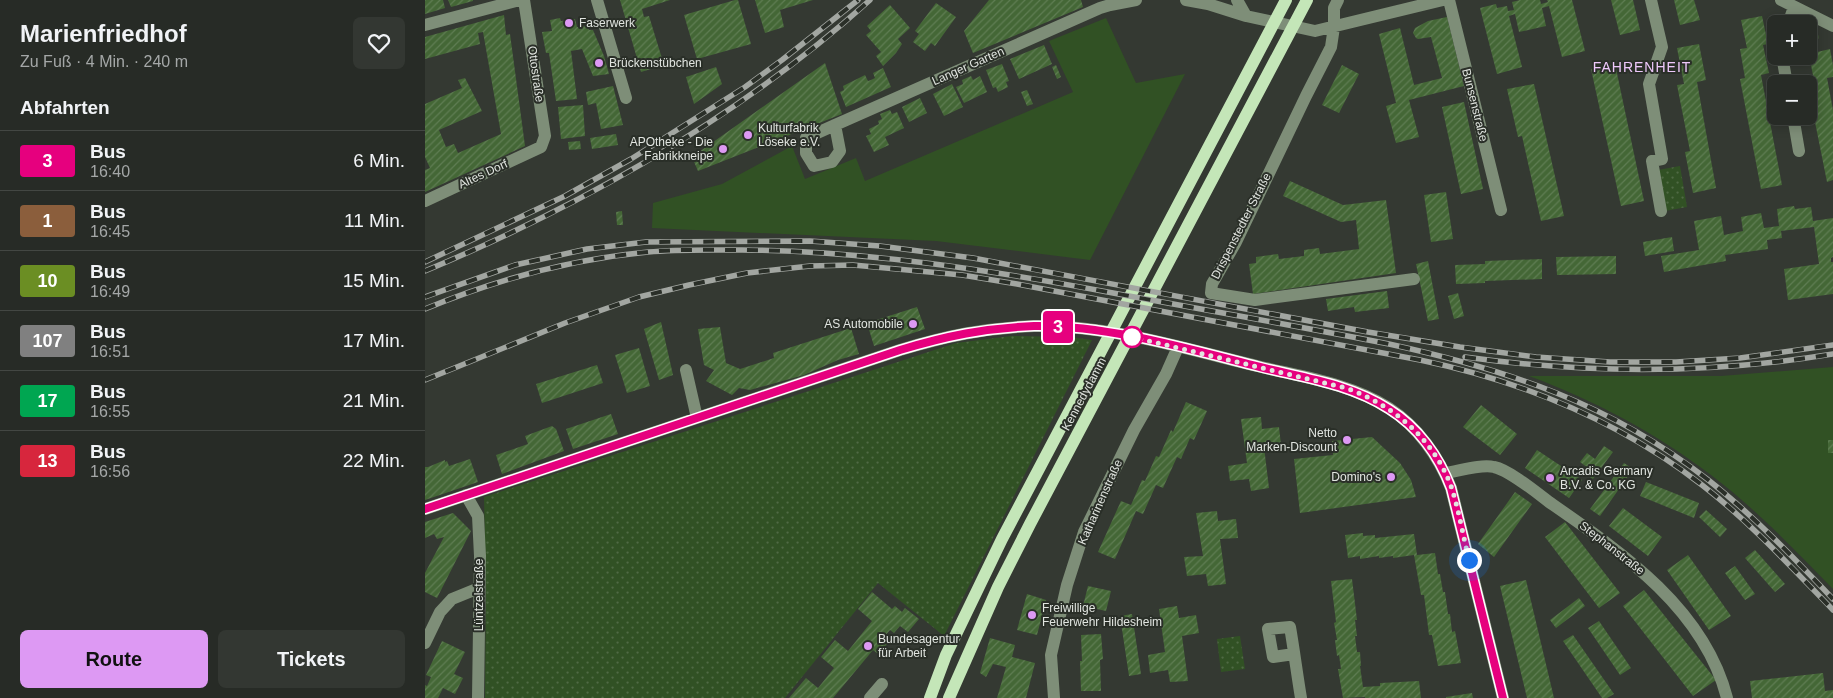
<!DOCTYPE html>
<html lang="de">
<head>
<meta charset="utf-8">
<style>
  :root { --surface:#272b26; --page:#333732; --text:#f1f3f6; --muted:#a4a7a7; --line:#434743; --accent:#dd99f3 }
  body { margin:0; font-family:Helvetica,sans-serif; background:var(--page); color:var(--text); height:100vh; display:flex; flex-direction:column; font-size:19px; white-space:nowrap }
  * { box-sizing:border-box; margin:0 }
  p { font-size:16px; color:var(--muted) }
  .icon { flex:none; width:28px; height:28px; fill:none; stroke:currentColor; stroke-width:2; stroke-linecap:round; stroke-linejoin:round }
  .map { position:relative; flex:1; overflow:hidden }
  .drawer { display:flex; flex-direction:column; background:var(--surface); width:425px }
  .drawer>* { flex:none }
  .badge { padding:0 10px; border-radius:4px; font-size:18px; line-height:32px }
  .buttons { position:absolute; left:1342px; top:15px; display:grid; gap:10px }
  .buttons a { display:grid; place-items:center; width:50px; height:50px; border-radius:8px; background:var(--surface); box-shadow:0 2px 12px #0003,0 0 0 1px var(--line); font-size:25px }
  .you { position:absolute; width:25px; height:25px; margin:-12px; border:4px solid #fff; border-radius:50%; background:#1a73e8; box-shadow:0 0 0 8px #1a73e833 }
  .map>.badge { position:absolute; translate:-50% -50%; box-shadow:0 0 0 2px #fff }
  h2 { padding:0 20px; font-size:19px; line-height:45px }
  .round { display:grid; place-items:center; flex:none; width:52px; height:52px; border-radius:8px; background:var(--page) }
  .summary { display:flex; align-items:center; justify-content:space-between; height:85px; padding:0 20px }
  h1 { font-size:24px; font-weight:700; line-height:38px }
  .action { display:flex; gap:10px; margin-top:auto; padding:10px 20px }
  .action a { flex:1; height:58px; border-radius:8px; background:var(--accent); color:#111; font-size:20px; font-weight:700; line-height:58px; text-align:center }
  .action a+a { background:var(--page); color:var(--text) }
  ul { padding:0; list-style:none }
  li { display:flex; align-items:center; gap:15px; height:60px; padding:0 20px; border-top:1px solid var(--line) }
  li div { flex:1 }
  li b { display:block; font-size:19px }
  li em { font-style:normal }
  li .badge { min-width:55px; font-weight:700; text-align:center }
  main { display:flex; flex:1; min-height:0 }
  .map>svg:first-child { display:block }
  .park { fill:url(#park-dots) }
  .garden { fill:#315124 }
  .building { fill:url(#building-hatch) }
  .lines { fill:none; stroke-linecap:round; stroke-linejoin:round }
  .minor { stroke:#7e8e78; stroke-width:12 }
  .major { stroke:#c4e6b8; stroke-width:12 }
  .rail-casing { stroke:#a2a6a1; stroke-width:5.5 }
  .rail { stroke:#2a2f28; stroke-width:4; stroke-dasharray:11; stroke-linecap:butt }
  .line-casing { stroke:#fff; stroke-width:11 }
  .line { stroke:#e6007e; stroke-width:8 }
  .walk { stroke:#e1e5e0; stroke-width:5; stroke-dasharray:0 9 }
  .poi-dot { fill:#dd99f3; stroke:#2a2f28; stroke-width:2 }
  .stop-dot { fill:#fff; stroke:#e6007e; stroke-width:2.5 }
  .labels { text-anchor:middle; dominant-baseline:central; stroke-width:4; stroke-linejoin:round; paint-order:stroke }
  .poi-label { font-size:12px; fill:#e1e5e0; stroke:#2a2f28; text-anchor:start }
  .street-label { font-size:12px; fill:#e1e5e0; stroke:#2a2f28 }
  .neighbourhood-label { font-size:14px; letter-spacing:1px; fill:#eec8fb; stroke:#2a2f28 }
</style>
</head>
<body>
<main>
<section class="drawer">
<div class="summary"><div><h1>Marienfriedhof</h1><p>Zu Fuß · 4 Min. · 240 m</p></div><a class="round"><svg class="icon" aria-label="heart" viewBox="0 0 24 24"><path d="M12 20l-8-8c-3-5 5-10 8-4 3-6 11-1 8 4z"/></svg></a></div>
<h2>Abfahrten</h2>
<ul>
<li><span class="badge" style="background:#e6007e;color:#fff">3</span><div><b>Bus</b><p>16:40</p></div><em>6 Min.</em></li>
<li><span class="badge" style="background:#8b5e3c;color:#fff">1</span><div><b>Bus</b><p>16:45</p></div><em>11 Min.</em></li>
<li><span class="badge" style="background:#6b8e23;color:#fff">10</span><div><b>Bus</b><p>16:49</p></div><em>15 Min.</em></li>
<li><span class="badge" style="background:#808080;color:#fff">107</span><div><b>Bus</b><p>16:51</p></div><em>17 Min.</em></li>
<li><span class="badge" style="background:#00a651;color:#fff">17</span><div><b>Bus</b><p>16:55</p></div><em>21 Min.</em></li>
<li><span class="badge" style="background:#d7263d;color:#fff">13</span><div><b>Bus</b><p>16:56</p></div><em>22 Min.</em></li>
</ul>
<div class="action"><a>Route</a><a>Tickets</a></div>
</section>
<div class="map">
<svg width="1408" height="698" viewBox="0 0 1408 698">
  <defs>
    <pattern id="park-dots" width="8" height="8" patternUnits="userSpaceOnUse" patternTransform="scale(1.25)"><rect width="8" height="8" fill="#315124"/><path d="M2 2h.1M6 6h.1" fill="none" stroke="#4f6a44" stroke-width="1.8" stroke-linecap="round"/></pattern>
    <pattern id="building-hatch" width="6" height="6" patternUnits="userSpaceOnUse" patternTransform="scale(1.25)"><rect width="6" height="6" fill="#446736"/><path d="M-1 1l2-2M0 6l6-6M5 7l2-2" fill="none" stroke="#5f7d53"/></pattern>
  </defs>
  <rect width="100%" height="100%" fill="#343932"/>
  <path class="park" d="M 1255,166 L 1262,207 L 1240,211 L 1233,170 Z
    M 586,336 L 645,337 L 667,340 L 519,636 L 453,583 L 360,698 L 60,698 L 61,587 L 59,497 L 531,343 Z
    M 815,636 L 820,669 L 796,672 L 792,639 Z"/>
  <path class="garden" d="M 681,18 L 711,83 L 760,74 L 665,260 L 511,241 L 227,228 L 228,203 L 297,184 L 367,146 L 380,179 L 431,158 L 440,181 L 648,92 L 624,41 Z
    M 1408,367 L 1408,589 C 1369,549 1331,509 1286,475 C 1231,433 1169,400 1104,376 L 1296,376 Z"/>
  <path class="building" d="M 0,0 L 18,0 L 20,8 L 0,14 Z
    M 23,0 L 48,0 L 48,1 L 26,7 Z
    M 195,0 L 245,0 L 217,9 L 219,17 L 224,16 L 239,65 L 216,72 Z
    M 310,0 L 313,0 L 326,44 L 272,59 L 259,15 Z
    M 330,0 L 388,0 L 355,10 L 359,27 L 340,33 Z
    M 564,0 L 656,0 L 658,7 L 548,53 L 539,31 Z
    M 1095,0 L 1115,0 L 1116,4 L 1123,2 L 1122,0 L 1147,0 L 1160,51 L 1137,57 L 1124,6 L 1117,8 L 1121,26 L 1094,32 L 1090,14 L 1084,16 L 1097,67 L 1072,74 L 1055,8 L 1071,4 L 1072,8 L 1082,6 L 1083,11 L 1089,10 L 1087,2 Z
    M 1186,0 L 1208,0 L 1215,30 L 1195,35 Z
    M 1249,0 L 1269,0 L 1275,20 L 1255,25 Z
    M 511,3 L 531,17 L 510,46 L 506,43 L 500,51 L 488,42 L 494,34 L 490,31 Z
    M 465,5 L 485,28 L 473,39 L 477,44 L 471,53 L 458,66 L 451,56 L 456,52 L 441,35 L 446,31 L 442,26 Z
    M 79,15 L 81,35 L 85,34 L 100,146 L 0,192 L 0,170 L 5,168 L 0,157 L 0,104 L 37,88 L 33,80 L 40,78 L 57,111 L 14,130 L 21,147 L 29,144 L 33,153 L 76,134 L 58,32 L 53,33 L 55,44 L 0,59 L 0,37 Z
    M 1337,16 L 1343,44 L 1338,45 L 1344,73 L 1336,75 L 1357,185 L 1336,189 L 1315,79 L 1320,78 L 1315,49 L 1322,48 L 1316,20 Z
    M 1022,17 L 1039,86 L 984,100 L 994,137 L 971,143 L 961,106 L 971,103 L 954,34 L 975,28 L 989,85 L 1017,78 L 1006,37 L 993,39 L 991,38 L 988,33 L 990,28 L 1003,21 Z
    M 135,18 L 136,21 L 150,19 L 152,27 L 164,26 L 164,30 L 168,30 L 179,56 L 184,74 L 168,76 L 157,49 L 146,51 L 152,99 L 131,101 L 124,53 L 121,53 L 117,32 L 127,31 L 125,20 Z
    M1382.5 37a5.5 5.5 0 1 1 11 0a5.5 5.5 0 1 1-11 0Z
    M 1274,44 L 1281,80 L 1272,82 L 1291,188 L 1268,193 L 1260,152 L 1265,151 L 1252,85 L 1259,84 L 1252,48 Z
    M 619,45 L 627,64 L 594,79 L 585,59 Z
    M 1405,49 L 1408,65 L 1408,77 L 1402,78 L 1408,110 L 1408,180 L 1402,182 L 1384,92 L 1384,84 L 1382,82 L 1389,81 L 1384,54 Z
    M 400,63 L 417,114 L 273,171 L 267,157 Z
    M 577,64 L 584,81 L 581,82 L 583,87 L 573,92 L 571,87 L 568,88 L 561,70 Z
    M 1190,64 L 1219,201 L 1196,206 L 1166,69 Z
    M 631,65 L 636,77 L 632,79 L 627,67 Z
    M 917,65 L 934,74 L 914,113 L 897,105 Z
    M 291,67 L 297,84 L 269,104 L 261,77 Z
    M 458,68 L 466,87 L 421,107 L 415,92 L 419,90 L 418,86 L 440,75 L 443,81 L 446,80 L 450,78 L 448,73 Z
    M 546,76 L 548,80 L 555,76 L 562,92 L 539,103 L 531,87 L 538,84 L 537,80 Z
    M 527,84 L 538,107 L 519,116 L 508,94 Z
    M 1109,84 L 1139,216 L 1116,221 L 1097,136 L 1093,137 L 1082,89 Z
    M 188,86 L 198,125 L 176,129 L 171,103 L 163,105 L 161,92 Z
    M 602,90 L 608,104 L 602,106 L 596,92 Z
    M 495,98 L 502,113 L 484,122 L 477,107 Z
    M 1039,102 L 1058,189 L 1036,194 L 1017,107 Z
    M 158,105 L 160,136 L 136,139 L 133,107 Z
    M 465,110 L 467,114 L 472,112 L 479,128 L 460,137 L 464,145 L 449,152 L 441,136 L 446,134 L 444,129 L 454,124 L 453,121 L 457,119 L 455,114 Z
    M 191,134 L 193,145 L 167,149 L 165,138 Z
    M 155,141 L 156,149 L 144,150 L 143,142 Z
    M 865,181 L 918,205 L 961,200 L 971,273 L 828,294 L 824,264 L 831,263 L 831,257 L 853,254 L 854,259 L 879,256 L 879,250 L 894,248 L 895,254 L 934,249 L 931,220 L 916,222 L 858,196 Z
    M 1021,192 L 1028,239 L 1006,242 L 999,195 Z
    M 1369,206 L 1370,209 L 1386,207 L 1388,221 L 1408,218 L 1408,257 L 1406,258 L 1406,262 L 1408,262 L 1408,294 L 1363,300 L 1359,269 L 1394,264 L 1389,227 L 1356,231 L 1357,238 L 1342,240 L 1343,249 L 1300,255 L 1301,261 L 1239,272 L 1236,256 L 1274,250 L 1269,221 L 1296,216 L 1299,235 L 1318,231 L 1316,217 L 1336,213 L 1339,228 L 1354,226 L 1352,209 Z
    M 197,211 L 198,225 L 192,225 L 191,212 Z
    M 1247,237 L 1249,251 L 1220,256 L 1218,242 Z
    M 1191,256 L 1191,274 L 1132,275 L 1131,257 Z
    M 1117,259 L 1117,279 L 1060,281 L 1060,283 L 1031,284 L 1030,265 L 1060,264 L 1060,261 Z
    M 1003,261 L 1014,319 L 1003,321 L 991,264 Z
    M 962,291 L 964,308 L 930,312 L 929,307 L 903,311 L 901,299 Z
    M 1033,293 L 1039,316 L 1029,319 L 1023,296 Z
    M 492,307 L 500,329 L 449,346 L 442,323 Z
    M 236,322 L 248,375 L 234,380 L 219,329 Z
    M 295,327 L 301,363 L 315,369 L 349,358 L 348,353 L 426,328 L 434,354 L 413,360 L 379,375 L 325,390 L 314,388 L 307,395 L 281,381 L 289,370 L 279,365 L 273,329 Z
    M 214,348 L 225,386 L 202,393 L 190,355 Z
    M 172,365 L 178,383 L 117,403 L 111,384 Z
    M 761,402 L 782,411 L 769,440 L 765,438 L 756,459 L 752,457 L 738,488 L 731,485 L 718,514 L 711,511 L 690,559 L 673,552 L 696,501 L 706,505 L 717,480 L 720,481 L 731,456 L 734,457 L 746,430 L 748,432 Z
    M 1056,405 L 1092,434 L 1075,455 L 1038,427 Z
    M 186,414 L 193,434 L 148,449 L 141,429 Z
    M 836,417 L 837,429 L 854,427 L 856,445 L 839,447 L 844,488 L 826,491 L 824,479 L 805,481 L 803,466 L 822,463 L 816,419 Z
    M 127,426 L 131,429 L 139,451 L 77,474 L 71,455 L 103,444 L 100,436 Z
    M 947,437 L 975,463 L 986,480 L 991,497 L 875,513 L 869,459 L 908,455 L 907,441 Z
    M 1403,440 L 1408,440 L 1408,453 L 1403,453 Z
    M 1179,446 L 1188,452 L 1168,479 L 1159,473 L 1163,468 L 1155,462 L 1162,453 L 1170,459 Z
    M 1112,450 L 1157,480 L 1144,498 L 1100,468 Z
    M 45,459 L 53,482 L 0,500 L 0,467 L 3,467 L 20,460 L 20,462 L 22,461 L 24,466 Z
    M 1199,463 L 1208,469 L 1175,516 L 1165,509 Z
    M 1221,482 L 1274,503 L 1269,518 L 1215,496 Z
    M 1090,492 L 1107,504 L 1069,557 L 1053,544 Z
    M 1198,508 L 1237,537 L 1223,556 L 1184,526 Z
    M 1281,510 L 1302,529 L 1295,537 L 1274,517 Z
    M 792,511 L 793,521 L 811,519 L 813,538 L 795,539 L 801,584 L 783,586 L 781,574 L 762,576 L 759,557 L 778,556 L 771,513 Z
    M 28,513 L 46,531 L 12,598 L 0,592 L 0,573 L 19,537 L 12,539 L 9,534 L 0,538 L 0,522 Z
    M 1140,522 L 1195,593 L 1174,608 L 1120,537 Z
    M 938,533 L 938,536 L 950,535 L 950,538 L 989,534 L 992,555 L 1010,553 L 1013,574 L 1015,574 L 1018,592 L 1020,592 L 1023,614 L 1025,614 L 1027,632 L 1030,631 L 1036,663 L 1013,666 L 1007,635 L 1004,635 L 999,595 L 996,595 L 989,555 L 968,558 L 968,556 L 954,558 L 954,556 L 935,559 L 935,556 L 923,558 L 920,535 Z
    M 1330,550 L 1360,584 L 1350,592 L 1320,558 Z
    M 1263,555 L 1306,616 L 1284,630 L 1242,570 Z
    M 1310,566 L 1330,594 L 1320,600 L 1300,573 Z
    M 927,579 L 932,620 L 930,620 L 932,636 L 930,636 L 932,652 L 935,652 L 936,666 L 935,666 L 938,687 L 955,686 L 955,683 L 994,681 L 996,698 L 940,698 L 940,697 L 918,698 L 913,669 L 916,669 L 914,655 L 912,656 L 910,640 L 912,640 L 909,623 L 911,622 L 906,581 Z
    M 1101,580 L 1129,698 L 1102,698 L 1075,586 Z
    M 663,586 L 686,591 L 681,611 L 658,606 Z
    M 1219,590 L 1291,680 L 1268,696 L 1198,606 Z
    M 447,592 L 467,609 L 470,606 L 477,612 L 480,608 L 494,619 L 483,632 L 475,626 L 469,633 L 465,630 L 458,638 L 463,643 L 453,654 L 448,650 L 408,698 L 364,698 L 381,678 L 393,688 L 409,668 L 396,657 L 410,640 L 423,651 L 447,621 L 433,609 Z
    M 602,594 L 621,600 L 612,635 L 592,630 Z
    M 1154,598 L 1160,606 L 1131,628 L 1125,620 Z
    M 752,606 L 754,618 L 771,615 L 774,633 L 757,636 L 763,681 L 745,682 L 743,670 L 725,673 L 723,655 L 740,652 L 734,609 Z
    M 707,614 L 716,674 L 704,676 L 695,616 Z
    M 1174,621 L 1206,668 L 1195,675 L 1163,628 Z
    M 676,634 L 678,659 L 675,660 L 676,691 L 656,691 L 655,661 L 657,661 L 656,635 Z
    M 1148,635 L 1189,694 L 1182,698 L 1177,698 L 1138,641 Z
    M 565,638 L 590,645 L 587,657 L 610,663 L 601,698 L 572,698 L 581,667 L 568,664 L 561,677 L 555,673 Z
    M 17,641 L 40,652 L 29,674 L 38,678 L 30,694 L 18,688 L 13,698 L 0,698 L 0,685 L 2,686 L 6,677 L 1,675 Z
    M 1398,673 L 1400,691 L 1408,690 L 1408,698 L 1327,698 L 1325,681 Z
    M 1047,693 L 1048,698 L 1021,698 L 1021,697 Z"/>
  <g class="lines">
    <path class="minor" d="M 172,0 L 201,98
      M 761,0 L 783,4 L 821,16 L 890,31 L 1018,0
      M 812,0 L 821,16
      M 913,0 L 909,8 L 909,27 L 906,47 L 881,96 L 811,242 L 787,284 L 786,293 L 830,300 L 989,279
      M 1024,0 L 1076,210
      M 1226,0 L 1237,47 L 1224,84 L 1237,159 L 1227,161 L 1236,211
      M 1356,0 L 1408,26
      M 1363,24 L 1369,7
      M 0,25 L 95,0
      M 1357,56 L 1362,84
      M 1368,116 L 1374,151
      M 410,125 L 415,151 L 407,162 L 389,166 L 381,153 L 381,138 L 410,125 L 675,8 L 685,5 L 711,0
      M 0,201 L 116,147 L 120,136 L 99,0
      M 261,370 L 272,418
      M 1020,473 C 1034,471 1056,464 1069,467 C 1084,470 1111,492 1124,502 C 1196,552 1279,608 1302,698
      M 41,495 L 53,516 L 55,556 L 53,698
      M 0,509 L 475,350 C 521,336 560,328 609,326 C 681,324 761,349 832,366 C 877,377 924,383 964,408 C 993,427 1014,457 1026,488 L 1078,698
      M 0,643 L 15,612 L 27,599 L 54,588
      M 869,654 L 848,657 L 843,629 L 865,627 C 869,650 872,674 876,698
      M 445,698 L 457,684
      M 629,698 L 626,655 L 642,585 L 659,532 L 709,430 L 741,374 L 753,347"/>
    <path class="major" d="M 505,698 L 521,655 L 577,539 L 861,0
      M 524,698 L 573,587 L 605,524 L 882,0"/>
    <g class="rail-casing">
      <path id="rail" d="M 0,262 L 140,196 L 206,159 L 320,87 L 357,60 L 433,0
        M 0,271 C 160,204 315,117 445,0
        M 0,297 L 90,265 L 162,249 L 221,242 L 385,241 L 455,246 L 548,258 L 943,332 L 1035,347 L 1111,357 L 1185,362 L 1251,362 L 1315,358 L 1408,345
        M 0,309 C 70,280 148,259 223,252 C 254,249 286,250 317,250 C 442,251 565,270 688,293 C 780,310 872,326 964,344 C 1083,370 1184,403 1282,479 C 1328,515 1368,557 1408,599
        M 1040,357 C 1163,374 1286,374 1408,354
        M 0,380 L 140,323 L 214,297 L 264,285 L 322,273 L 385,266 L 428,265 L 537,275 L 592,284 L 995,360 C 1097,381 1194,421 1277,485 C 1325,522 1366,567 1408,610"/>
    </g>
    <use href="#rail" class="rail"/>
  </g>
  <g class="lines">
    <g class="line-casing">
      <path id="line" d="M 0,509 L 475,350 C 521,336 560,328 609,326 C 683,325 764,349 835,367 C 880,378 925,384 964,409 C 993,427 1014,456 1026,488 L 1078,698"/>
    </g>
    <use href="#line" class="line"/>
    <path class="walk" d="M 707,337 L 921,388 C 968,405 1008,438 1026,486 C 1034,510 1038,536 1044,560"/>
  </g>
  <g class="poi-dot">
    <circle cx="144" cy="23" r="5"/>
    <circle cx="174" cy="63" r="5"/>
    <circle cx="323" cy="135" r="5"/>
    <circle cx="298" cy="149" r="5"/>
    <circle cx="488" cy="324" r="5"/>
    <circle cx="922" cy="440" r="5"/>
    <circle cx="966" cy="477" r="5"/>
    <circle cx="1125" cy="478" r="5"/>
    <circle cx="607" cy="615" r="5"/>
    <circle cx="443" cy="646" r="5"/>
  </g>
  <circle class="stop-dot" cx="707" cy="337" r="10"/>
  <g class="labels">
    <g class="poi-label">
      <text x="154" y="23">Faserwerk</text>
      <text x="184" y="63">Brückenstübchen</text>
      <text x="333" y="128">Kulturfabrik<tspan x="333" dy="14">Löseke e.V.</tspan></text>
      <text x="288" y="142" text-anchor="end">APOtheke - Die<tspan x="288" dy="14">Fabrikkneipe</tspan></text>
      <text x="478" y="324" text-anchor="end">AS Automobile</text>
      <text x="912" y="433" text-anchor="end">Netto<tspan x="912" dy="14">Marken-Discount</tspan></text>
      <text x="1135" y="471">Arcadis Germany<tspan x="1135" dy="14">B.V. &amp; Co. KG</tspan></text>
      <text x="956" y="477" text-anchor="end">Domino's</text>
      <text x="617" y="608">Freiwillige<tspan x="617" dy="14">Feuerwehr Hildesheim</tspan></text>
      <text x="453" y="639">Bundesagentur<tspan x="453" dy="14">für Arbeit</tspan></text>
    </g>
    <g class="street-label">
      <text transform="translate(543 66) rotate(-24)">Langer Garten</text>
      <text transform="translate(111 74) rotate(82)">Ottostraße</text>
      <text transform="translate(1050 105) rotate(76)">Bunsenstraße</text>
      <text transform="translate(58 174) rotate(-25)">Altes Dorf</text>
      <text transform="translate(816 226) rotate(-63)">Drispenstedter Straße</text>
      <text transform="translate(659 394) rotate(-62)">Kennedydamm</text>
      <text transform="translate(675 502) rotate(-66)">Katharinenstraße</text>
      <text transform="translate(1187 548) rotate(38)">Stephanstraße</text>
      <text transform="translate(54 595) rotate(-90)">Lüntzelstraße</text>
    </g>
    <g class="neighbourhood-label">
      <text x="1217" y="67">FAHRENHEIT</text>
    </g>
  </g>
</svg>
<div class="buttons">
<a>+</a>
<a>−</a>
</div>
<div class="you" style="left:1044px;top:560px"></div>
<b class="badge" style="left:633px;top:327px;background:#e6007e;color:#fff">3</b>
</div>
</main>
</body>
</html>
